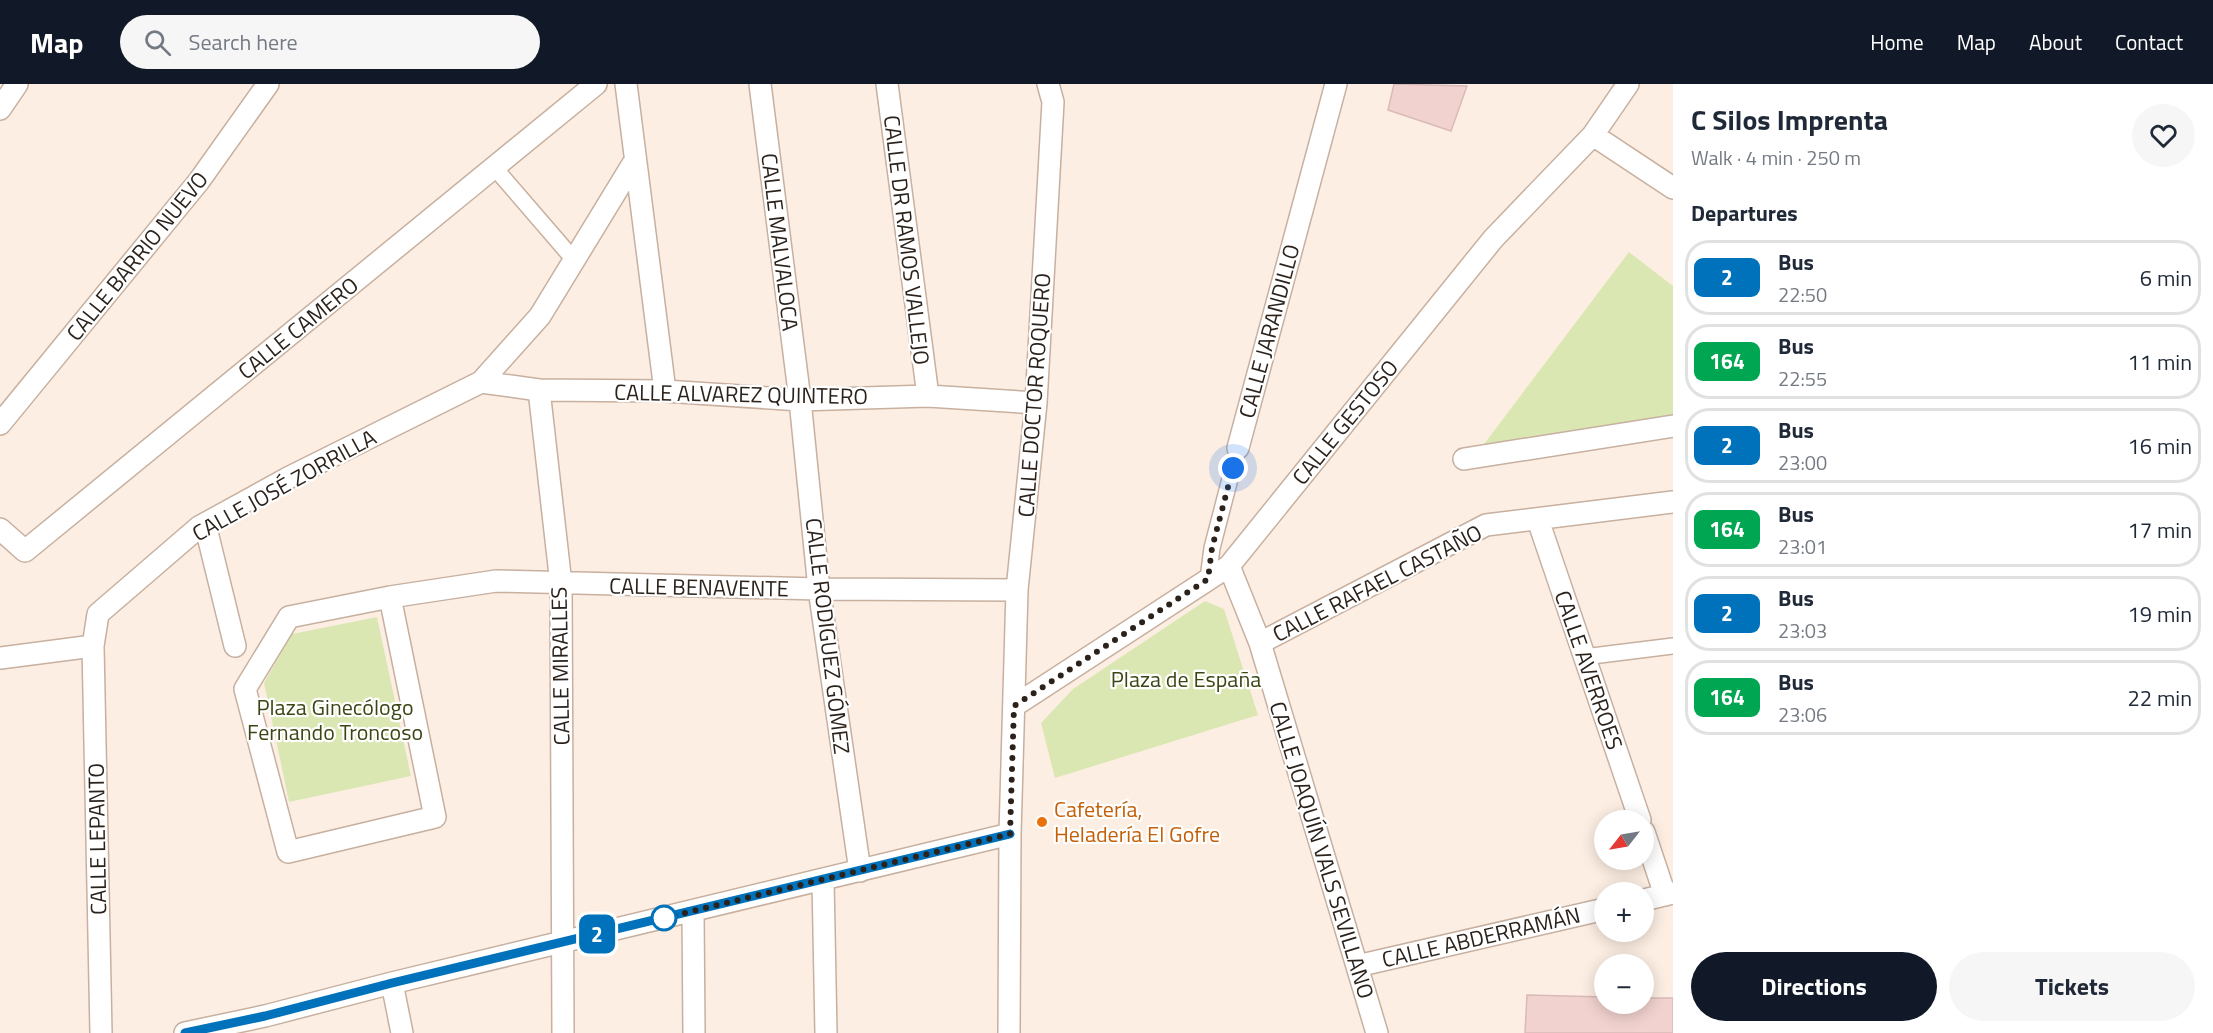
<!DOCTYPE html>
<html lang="en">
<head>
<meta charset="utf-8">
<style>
  :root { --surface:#fff; --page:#f6f6f7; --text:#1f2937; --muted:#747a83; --line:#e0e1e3; --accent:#111827 }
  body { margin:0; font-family:"Titillium Web",sans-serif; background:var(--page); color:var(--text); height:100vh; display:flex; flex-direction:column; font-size:22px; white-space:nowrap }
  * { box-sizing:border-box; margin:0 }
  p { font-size:20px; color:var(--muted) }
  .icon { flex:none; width:33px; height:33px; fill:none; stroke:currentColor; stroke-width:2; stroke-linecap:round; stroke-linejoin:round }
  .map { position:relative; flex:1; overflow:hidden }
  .drawer { display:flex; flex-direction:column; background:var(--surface); width:540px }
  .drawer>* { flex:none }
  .badge { padding:0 12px; border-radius:9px; font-size:21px; line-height:39px }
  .needle { width:39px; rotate:239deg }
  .fabs { position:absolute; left:1594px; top:726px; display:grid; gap:12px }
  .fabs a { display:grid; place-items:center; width:60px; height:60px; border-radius:50%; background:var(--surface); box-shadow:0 3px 15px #0003; font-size:30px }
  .you { position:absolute; width:30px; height:30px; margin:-15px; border:4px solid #fff; border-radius:50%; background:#1a73e8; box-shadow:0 0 0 9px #1a73e833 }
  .map>.badge { position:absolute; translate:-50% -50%; box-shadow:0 0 0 3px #fff }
  h2 { padding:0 18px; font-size:22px; line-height:54px }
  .round { display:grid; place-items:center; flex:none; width:63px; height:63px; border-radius:32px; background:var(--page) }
  .summary { display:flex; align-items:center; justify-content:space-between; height:102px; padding:0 18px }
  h1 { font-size:28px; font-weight:700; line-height:45px }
  .button { display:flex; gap:12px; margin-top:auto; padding:12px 18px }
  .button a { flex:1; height:69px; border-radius:36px; background:var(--accent); color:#fff; font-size:24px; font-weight:700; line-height:69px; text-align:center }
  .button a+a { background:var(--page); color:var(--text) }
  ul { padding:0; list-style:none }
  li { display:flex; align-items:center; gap:18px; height:75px; margin:0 12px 9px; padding:0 6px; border:3px solid var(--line); border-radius:24px }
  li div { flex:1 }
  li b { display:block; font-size:22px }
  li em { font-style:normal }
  li .badge { min-width:66px; font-weight:700; text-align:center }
  header { display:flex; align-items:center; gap:36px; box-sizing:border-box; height:84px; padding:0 30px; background:var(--accent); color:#fff }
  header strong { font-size:28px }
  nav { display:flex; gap:33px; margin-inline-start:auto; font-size:21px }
  .search { width:420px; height:54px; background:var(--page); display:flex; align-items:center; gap:15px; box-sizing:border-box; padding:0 21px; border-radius:33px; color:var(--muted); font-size:22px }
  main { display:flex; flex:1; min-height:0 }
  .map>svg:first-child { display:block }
  .green { fill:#dbe7b3 }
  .building { fill:#f2d2cf; stroke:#d9bab7; stroke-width:1.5 }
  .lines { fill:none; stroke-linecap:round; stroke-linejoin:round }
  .pedestrian-casing { stroke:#c7b09f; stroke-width:18 }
  .minor-casing { stroke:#c7b09f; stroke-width:24 }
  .pedestrian { stroke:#fff; stroke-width:15 }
  .minor { stroke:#fff; stroke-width:21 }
  .line-casing { stroke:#fff; stroke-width:14 }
  .line { stroke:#0072bc; stroke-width:9 }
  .walk { stroke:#2b221b; stroke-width:6; stroke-dasharray:0 10.8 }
  .food-dot { fill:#e8710a; stroke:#fff; stroke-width:2 }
  .stop-dot { fill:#fff; stroke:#0072bc; stroke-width:3 }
  .labels { text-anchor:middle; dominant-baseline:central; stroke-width:4.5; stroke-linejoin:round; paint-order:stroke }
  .street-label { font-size:22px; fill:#2b221b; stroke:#fff }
  .park-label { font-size:22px; fill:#3c4614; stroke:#fff }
  .food-label { font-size:22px; fill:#c56008; stroke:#fff; text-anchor:start }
</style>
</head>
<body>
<header>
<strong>Map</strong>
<div class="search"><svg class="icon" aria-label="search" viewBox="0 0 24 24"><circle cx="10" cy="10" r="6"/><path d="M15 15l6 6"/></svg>Search here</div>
<nav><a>Home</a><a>Map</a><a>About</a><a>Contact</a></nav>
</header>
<main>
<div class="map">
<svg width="1673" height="949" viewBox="0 0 1673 949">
  <rect width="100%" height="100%" fill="#fdeee3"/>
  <path class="green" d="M 1629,168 L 1673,202 L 1673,337 L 1478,368 Z
    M 1205,517 L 1224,525 L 1258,631 L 1055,694 L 1041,639 L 1073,605 Z
    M 377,533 L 411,692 L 289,718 L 264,599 L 292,550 Z"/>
  <path class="building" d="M 1394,0 L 1467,2 L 1451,47 L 1388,26 Z
    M 1527,911 L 1605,913 L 1605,920 L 1644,920 L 1644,914 L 1673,914 L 1673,949 L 1525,949 Z"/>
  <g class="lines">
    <g class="pedestrian-casing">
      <path id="pedestrian" d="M 494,83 L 575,177
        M 1208,495 L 1212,464 L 1238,364
        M 1584,573 L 1673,562"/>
    </g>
    <g class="minor-casing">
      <path id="minor" d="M 626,0 L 665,307
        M 760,0 L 800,316 L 819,505 L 860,787
        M 887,0 L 928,312
        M 0,25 L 17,0
        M 1593,51 L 1673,104
        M 481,298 L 539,306 L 665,307 L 800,316 L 928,312 L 1036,319
        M 539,306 L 561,500 L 563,949
        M 0,340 L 199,97 L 268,0
        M 1238,364 L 1336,0
        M 1464,375 L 1673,342
        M 1538,436 L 1640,736
        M 205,440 L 235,562
        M 0,445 L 25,467 L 596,0
        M 1229,482 L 1260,559 L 1377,949
        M 390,513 L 435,733 L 288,768 L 245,605 L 289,533 L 390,513 L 496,497 L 819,505 L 1017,506
        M 1260,559 L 1486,441 L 1673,418
        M 0,574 L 93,562
        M 1014,622 L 1229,482 L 1493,155 L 1593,51 L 1628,0
        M 1644,748 L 1665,811
        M 823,796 L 826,949
        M 1644,816 L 1673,809
        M 693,828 L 694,949
        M 1357,882 L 1605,825
        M 392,899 L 402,949
        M 101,949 L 93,562 L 98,530 L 199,443 L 288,394 L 481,298 L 540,232 L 634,78
        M 185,949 L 265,932 L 392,899 L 1010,750
        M 1009,949 L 1010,750 L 1017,506 L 1036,319 L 1053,18 L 1048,0"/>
    </g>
    <use href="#pedestrian" class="pedestrian"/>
    <use href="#minor" class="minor"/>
  </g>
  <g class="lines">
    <g class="line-casing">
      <path id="line" d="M 185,949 L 265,932 L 392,899 L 1010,750"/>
    </g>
    <use href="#line" class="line"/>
    <path class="walk" d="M 664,834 L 1010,750 L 1014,622 L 1208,495 L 1212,464 L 1233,384"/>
  </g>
  <circle class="food-dot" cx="1042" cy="738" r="6"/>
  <circle class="stop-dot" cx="664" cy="834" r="12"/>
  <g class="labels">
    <g class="street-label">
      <text transform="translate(907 156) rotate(83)">CALLE DR RAMOS VALLEJO</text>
      <text transform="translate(780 158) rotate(83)">CALLE MALVALOCA</text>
      <text transform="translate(137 172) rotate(-51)">CALLE BARRIO NUEVO</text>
      <text transform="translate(298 244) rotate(-39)">CALLE CAMERO</text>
      <text transform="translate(1269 247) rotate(-75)">CALLE JARANDILLO</text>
      <text transform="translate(741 310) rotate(1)">CALLE ALVAREZ QUINTERO</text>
      <text transform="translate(1034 311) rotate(-86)">CALLE DOCTOR ROQUERO</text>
      <text transform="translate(1345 338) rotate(-51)">CALLE GESTOSO</text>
      <text transform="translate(284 401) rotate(-29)">CALLE JOSÉ ZORRILLA</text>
      <text transform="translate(1377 499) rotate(-27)">CALLE RAFAEL CASTAÑO</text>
      <text transform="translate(699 503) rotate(1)">CALLE BENAVENTE</text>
      <text transform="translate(828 552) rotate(83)">CALLE RODIGUEZ GÓMEZ</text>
      <text transform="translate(560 582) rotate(-91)">CALLE MIRALLES</text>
      <text transform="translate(1589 586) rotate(71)">CALLE AVERROES</text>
      <text transform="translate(97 755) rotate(-91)">CALLE LEPANTO</text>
      <text transform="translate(1322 766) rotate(73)">CALLE JOAQUÍN VALS SEVILLANO</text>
      <text transform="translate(1481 853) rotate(-13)">CALLE ABDERRAMÁN</text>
    </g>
    <g class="park-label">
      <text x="1186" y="595">Plaza de España</text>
      <text x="335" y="623">Plaza Ginecólogo<tspan x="335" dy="25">Fernando Troncoso</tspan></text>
    </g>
    <g class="food-label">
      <text x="1054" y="725">Cafetería,<tspan x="1054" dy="25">Heladería El Gofre</tspan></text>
    </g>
  </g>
</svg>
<div class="fabs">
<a><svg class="needle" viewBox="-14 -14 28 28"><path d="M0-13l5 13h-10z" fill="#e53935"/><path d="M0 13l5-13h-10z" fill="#747a83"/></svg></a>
<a>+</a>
<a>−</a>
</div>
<div class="you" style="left:1233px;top:384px"></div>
<b class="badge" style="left:597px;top:850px;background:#0072bc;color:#fff">2</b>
</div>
<section class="drawer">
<div class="summary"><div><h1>C Silos Imprenta</h1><p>Walk · 4 min · 250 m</p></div><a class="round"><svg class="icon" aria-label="heart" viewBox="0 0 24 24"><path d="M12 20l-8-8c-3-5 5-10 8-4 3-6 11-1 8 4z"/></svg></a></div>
<h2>Departures</h2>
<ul>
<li><span class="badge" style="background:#0072bc;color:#fff">2</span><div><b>Bus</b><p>22:50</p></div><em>6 min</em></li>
<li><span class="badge" style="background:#00a651;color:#fff">164</span><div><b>Bus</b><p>22:55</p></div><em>11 min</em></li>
<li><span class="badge" style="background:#0072bc;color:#fff">2</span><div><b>Bus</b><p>23:00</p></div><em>16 min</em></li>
<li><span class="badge" style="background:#00a651;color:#fff">164</span><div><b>Bus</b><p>23:01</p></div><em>17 min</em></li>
<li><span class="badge" style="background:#0072bc;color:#fff">2</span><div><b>Bus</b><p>23:03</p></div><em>19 min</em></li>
<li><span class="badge" style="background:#00a651;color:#fff">164</span><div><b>Bus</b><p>23:06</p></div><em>22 min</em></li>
</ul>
<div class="button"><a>Directions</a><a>Tickets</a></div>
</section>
</main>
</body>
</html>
